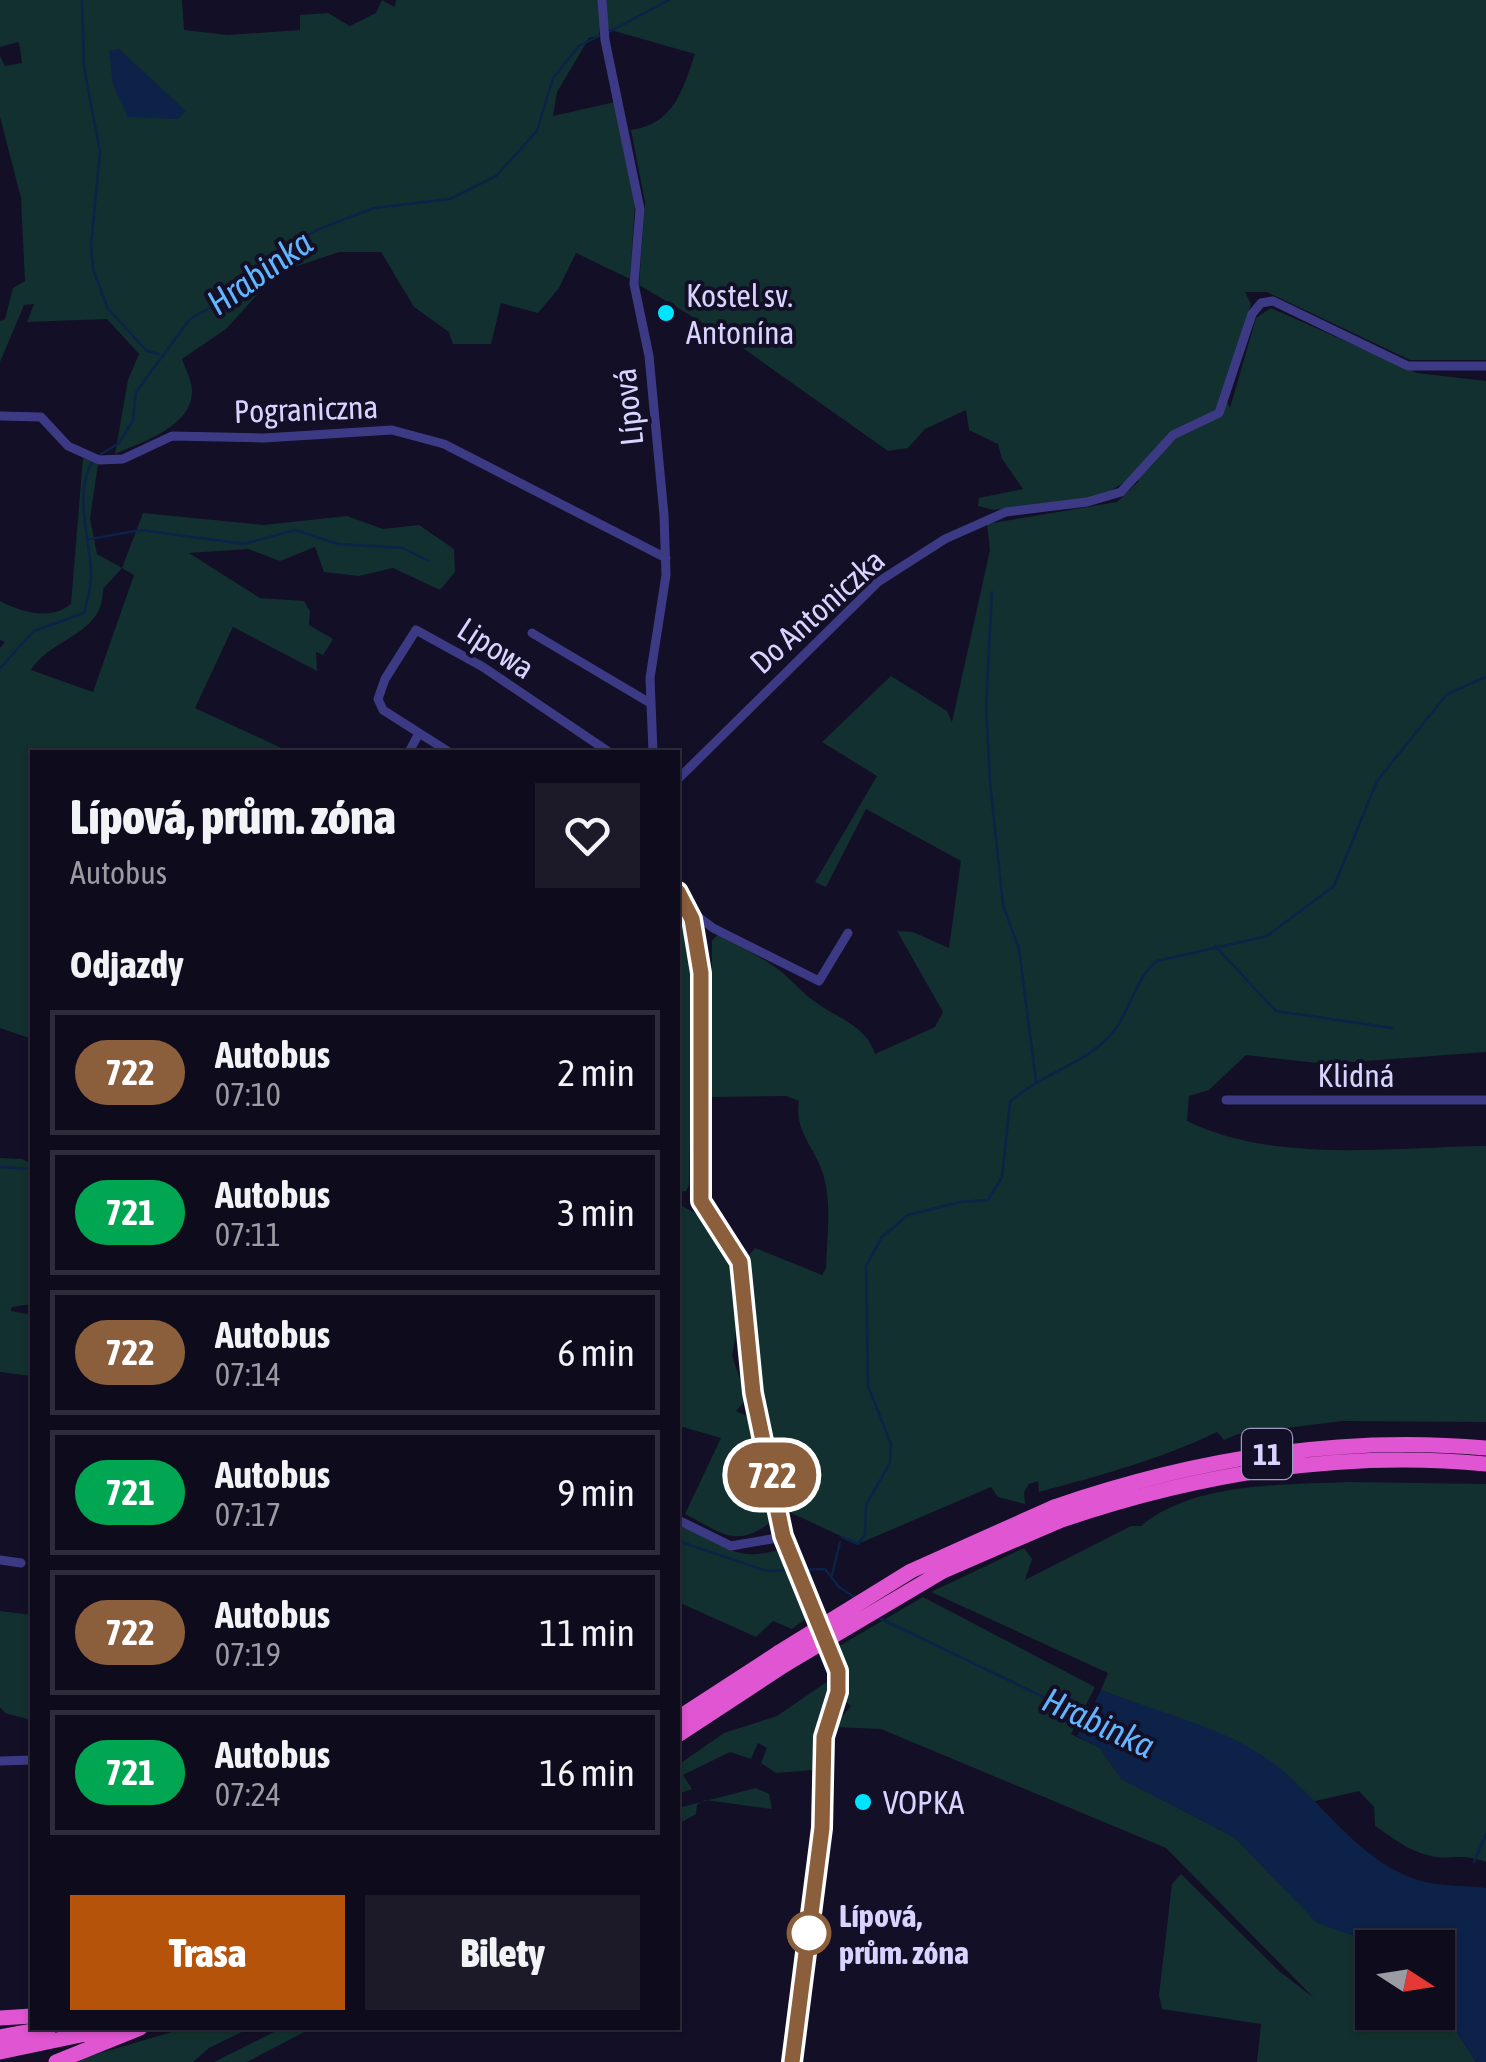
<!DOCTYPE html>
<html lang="pl">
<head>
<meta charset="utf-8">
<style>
  :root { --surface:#0e0b1c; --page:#1c1929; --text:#f1f3f6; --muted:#9b9ba3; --line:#2e2b3b; --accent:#b45309 }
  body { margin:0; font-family:"Asap Condensed",sans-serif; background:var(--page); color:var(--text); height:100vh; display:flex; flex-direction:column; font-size:38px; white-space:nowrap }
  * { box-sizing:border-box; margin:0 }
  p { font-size:32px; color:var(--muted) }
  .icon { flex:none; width:55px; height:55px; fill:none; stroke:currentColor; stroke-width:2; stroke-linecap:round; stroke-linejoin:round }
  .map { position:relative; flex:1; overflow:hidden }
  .side { position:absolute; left:30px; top:750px; width:650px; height:1280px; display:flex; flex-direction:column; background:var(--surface); border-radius:0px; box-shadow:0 2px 8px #0004,0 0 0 2px var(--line) }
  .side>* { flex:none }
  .badge { padding:0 20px; border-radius:32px; font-size:35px; line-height:65px }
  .needle { width:65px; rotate:102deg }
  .buttons { position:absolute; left:1355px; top:1930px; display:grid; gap:20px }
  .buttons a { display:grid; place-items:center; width:100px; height:100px; border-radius:0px; background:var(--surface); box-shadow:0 2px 8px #0004,0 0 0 2px var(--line); font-size:50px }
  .map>.badge { position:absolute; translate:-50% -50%; box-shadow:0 0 0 5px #fff }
  h2 { padding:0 40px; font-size:38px; line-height:90px }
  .round { display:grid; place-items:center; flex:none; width:105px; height:105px; border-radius:0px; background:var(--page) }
  .head { display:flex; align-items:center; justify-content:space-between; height:170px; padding:0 40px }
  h1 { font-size:48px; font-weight:800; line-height:75px }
  .cta { display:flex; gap:20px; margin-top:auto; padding:20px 40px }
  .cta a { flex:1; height:115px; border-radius:0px; background:var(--accent); color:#fff; font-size:40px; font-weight:800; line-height:115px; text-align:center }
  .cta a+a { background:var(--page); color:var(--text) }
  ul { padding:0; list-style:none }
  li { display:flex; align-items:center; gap:30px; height:125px; margin:0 20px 15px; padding:0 20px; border:5px solid var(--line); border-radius:0px }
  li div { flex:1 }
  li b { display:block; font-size:38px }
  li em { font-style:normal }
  li .badge { min-width:110px; font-weight:700; text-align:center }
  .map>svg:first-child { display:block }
  .green { fill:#12302f; fill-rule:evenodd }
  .water { fill:#0c2248 }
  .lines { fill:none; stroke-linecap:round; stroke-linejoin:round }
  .stream { stroke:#0c2248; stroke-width:2.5 }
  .minor { stroke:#3d3a85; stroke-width:9 }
  .trunk { stroke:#e055d1; stroke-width:15 }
  .trunk-bridge { stroke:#e055d1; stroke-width:15 }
  .line-casing { stroke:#fff; stroke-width:22 }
  .line { stroke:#8b5e3c; stroke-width:15 }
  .poi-dot { fill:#00e5ff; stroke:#130f26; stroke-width:4 }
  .stop-dot { fill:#fff; stroke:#8b5e3c; stroke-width:5 }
  .labels { text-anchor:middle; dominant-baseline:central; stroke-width:8; stroke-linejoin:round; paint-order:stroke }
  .shield { fill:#130f26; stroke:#9e99be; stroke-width:2.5 }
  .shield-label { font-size:30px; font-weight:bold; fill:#d9d4ff }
  .poi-label { font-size:32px; fill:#d9d4ff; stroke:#130f26; text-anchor:start }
  .street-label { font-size:32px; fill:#d9d4ff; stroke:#130f26 }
  .stop-label { font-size:32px; font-weight:bold; fill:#d9d4ff; stroke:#130f26; text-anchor:start }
  .water-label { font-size:35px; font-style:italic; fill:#62b6ff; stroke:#130f26 }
</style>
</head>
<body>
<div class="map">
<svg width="1486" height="2062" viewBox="0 0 1486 2062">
  <rect width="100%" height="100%" fill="#130f26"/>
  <path class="green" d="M 0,0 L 182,0 L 184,30 L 228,35 L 300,30 L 300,15 L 328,13 L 350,26 L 376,13 L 382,0 L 395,7 L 396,0 L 1486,0 L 1486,360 L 1410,360 L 1267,292 L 1245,292 L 1251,304 L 1225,397 L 1230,408 L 1256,318 L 1271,308 L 1417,373 L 1486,381 L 1486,1052 L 1326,1064 L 1246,1055 L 1209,1090 L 1189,1096 L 1187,1121 C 1275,1164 1390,1147 1486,1146 L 1486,1422 L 1342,1421 L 1238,1434 L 1224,1440 L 1217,1432 C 1159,1460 1101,1475 1039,1492 L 1038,1481 L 1029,1484 L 1024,1492 L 1025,1504 L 998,1497 L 991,1487 L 858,1544 L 787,1511 L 760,1387 L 749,1255 L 755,1248 L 822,1275 L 826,1268 C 827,1238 832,1203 823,1174 C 815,1147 794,1132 799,1101 L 786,1096 L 712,1097 L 712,940 L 718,935 C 738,946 761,956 779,970 C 791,979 801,992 814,1001 C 836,1018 866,1025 875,1054 L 935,1027 L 943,1012 L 897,931 L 913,932 L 949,948 L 961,861 L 866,809 L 826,887 L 815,882 L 877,776 L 822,742 L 891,676 L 947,711 L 952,722 L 990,550 L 987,524 L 1117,502 L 1139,481 L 1130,479 L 1102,496 L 994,510 L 978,506 L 979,498 L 1023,489 L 1002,459 L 998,444 L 969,430 L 966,410 L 925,429 L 908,448 L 888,451 L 730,339 L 639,285 L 645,202 L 631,130 C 674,124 682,91 695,54 L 600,27 L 599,36 L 589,38 L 557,92 L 553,116 L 615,102 L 635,204 L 630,279 L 576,253 L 559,288 L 538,313 L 501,303 L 491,344 L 453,344 L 449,332 L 414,307 L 381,252 L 339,252 L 277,273 L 226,329 L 182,359 C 185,368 192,381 192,390 C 193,427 142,442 115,454 L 128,380 L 139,354 L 107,319 L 27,322 L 34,304 L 24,305 L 0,362 L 0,321 L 5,319 L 13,288 L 25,281 L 21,198 L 0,117 L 0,56 L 5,66 L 22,63 L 19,42 L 0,47 Z
    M 83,458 L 98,464 L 90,519 L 97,554 L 122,568 L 143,513 L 263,525 L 347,516 L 383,529 L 419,525 L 454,549 L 455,572 L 440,590 L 393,568 L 359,576 L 324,572 L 315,547 L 280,561 L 248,549 L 189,553 L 260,598 L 304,601 L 310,611 L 309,625 L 333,639 L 323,655 L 316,652 L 317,671 L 233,627 L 195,708 L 290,752 L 32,752 L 32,1039 L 0,1028 L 0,648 L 5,642 L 0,640 L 0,601 C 21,612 51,621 71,604 ZM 122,568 L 134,575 L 93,692 L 31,670 C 52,637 104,635 103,589 Z
    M 678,909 L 689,930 L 694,957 L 689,1185 L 686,1191 L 679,1192 Z
    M 0,1158 L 22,1159 L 32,1164 L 32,1304 L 12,1307 L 11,1311 L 32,1315 L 32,1376 L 0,1372 Z
    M 678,1204 L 701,1216 L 727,1251 L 735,1275 L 740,1309 L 732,1356 L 747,1399 L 736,1411 L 749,1417 L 773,1520 C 737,1550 722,1533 685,1514 L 721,1438 L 683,1427 L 678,1430 Z
    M 1349,1482 L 1486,1484 L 1486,1862 C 1459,1852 1452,1861 1431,1856 C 1410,1852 1393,1838 1375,1826 L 1374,1807 L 1359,1791 L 1311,1802 C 1259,1739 1175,1720 1101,1690 L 1108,1673 L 931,1592 L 1024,1548 L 1032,1559 L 1025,1580 L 1131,1526 L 1141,1526 C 1193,1482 1284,1485 1349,1482 Z
    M 678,1525 C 719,1536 729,1565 777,1550 L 808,1617 L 792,1629 L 773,1621 L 756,1637 L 678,1602 Z
    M 923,1597 L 1095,1687 L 1071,1734 L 1100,1748 L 1122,1779 L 1234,1837 L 1317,1922 L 1385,1947 L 1372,1948 L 1372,2012 L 1438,2012 L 1438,2003 L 1476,2062 L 1257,2062 L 1261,2024 L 1162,2009 L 1159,1995 L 1172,1884 L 1181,1874 L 1279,1971 L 1314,1998 L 1166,1848 L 881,1729 L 833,1727 L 851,1706 L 843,1700 L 843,1676 L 834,1649 Z
    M 0,1611 L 32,1615 L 31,1720 L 5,1713 L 0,1707 Z
    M 833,1672 L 831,1700 L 817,1732 L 820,1761 L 814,1770 L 776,1773 L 761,1763 L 767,1748 L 758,1743 L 751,1759 L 730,1752 L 683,1775 L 692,1789 L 678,1794 L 678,1765 L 724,1733 L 777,1716 L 831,1679 Z
    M 756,1788 L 769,1794 L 772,1809 L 705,1800 L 697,1805 L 696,1814 L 678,1824 L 678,1808 Z
    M 185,2028 L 250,2028 L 209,2048 L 193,2062 L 70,2062 Z
    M 282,2028 L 312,2028 L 247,2062 L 214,2062 Z"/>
  <path class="water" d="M 119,49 L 186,111 L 178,119 L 128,117 L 113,85 L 109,51 Z
    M 1101,1690 C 1156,1712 1229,1728 1276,1765 C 1323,1802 1358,1861 1418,1880 C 1440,1887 1463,1885 1486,1888 L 1486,2062 L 1476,2062 L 1438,2003 L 1438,1948 L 1385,1947 L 1317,1923 L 1234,1837 L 1121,1779 L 1100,1748 L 1077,1736 L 1084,1721 L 1079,1718 L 1084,1709 L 1090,1712 Z"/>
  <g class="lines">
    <path class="stream" d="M 82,0 L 84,67 L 100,152 L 91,245 L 93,269 L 108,309 L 147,351 L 159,354
      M 609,32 L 669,0
      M 100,455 L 119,443 L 133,420 L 136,392 L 190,319 L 231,296 L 281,250 L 319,229 L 374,208 L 450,199 L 496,176 L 537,131 L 553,78 L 579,46 L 601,35
      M 90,539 L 141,530 L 244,544 L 295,530 L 338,544 L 403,548 L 429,561
      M 992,592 L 986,705 L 990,782 L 1003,905 L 1019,949 L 1036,1081
      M 0,668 L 34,631 L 84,613 C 87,600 92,586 91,572 C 90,535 73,495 93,460
      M 1215,946 L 1276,1011 L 1392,1028
      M 0,1167 L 32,1169
      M 842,1537 L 858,1544 L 865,1535 L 866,1505 L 890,1463 L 891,1444 L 868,1386 L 866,1266 L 882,1237 L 908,1215 L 960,1202 L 988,1200 L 1002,1177 L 1010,1102 C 1039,1075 1080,1066 1108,1038 C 1130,1015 1135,977 1157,961 L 1267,936 L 1334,886 L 1377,781 L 1447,694 L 1486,677
      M 678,1541 L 767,1571 L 825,1569 L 839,1587 L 857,1599
      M 832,1575 L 840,1542
      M 877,1617 L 1081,1715
      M 1474,1862 L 1486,1834"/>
    <path class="minor" d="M 602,0 L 605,40 L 640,209 L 634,284 L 649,356 L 664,515 L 666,575 L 650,678 L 653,752
      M 0,416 L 41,417 L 68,446 L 99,460 L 123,459 L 172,436 L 264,438 L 392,430 L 444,444 L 666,558
      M 532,633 L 650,703
      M 409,752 L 418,735
      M 449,752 L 383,710 L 378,699 L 385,679 L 416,630 L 483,667 L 609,752
      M 678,779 L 878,582 L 945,539 L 1006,512 L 1087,502 L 1121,492 L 1173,435 L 1219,413 L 1252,314 L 1261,303 L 1273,301 L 1408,366 L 1486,366
      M 678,892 L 691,919 L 701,973 L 701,1201 L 741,1262 L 753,1393 L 783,1537 L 817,1615
      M 688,909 L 713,928 L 819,981 L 848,933
      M 1226,1100 L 1486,1100
      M 678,1520 L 731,1546 L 783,1537
      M 0,1560 L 21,1563
      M 0,1761 L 32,1760
      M 791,2062 L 822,1828 L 824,1737 L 839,1692 L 838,1671 L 830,1648"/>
    <path class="trunk" d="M 1054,1507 C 1193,1459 1339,1435 1486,1448
      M 1059,1521 C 1196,1474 1340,1450 1486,1464
      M 678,1718 L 778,1653
      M 678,1735 L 786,1664
      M 0,2018 L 32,2016
      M 0,2037 L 49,2028
      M 0,2052 L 114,2028
      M 56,2062 L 140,2028"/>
    <path class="trunk-bridge" d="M 778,1653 L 911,1571 L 1054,1507
      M 786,1664 L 943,1571 L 1059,1521"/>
  </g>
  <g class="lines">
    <g class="line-casing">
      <path id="line" d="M 678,892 L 692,919 L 701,973 L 701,1201 L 740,1262 L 753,1393 L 783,1536 L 838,1671 L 838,1692 L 824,1737 L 822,1828 L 792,2062"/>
    </g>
    <use href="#line" class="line"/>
  </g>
  <g class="poi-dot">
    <circle cx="666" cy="313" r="10"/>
    <circle cx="863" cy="1802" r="10"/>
  </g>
  <circle class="stop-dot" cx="809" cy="1933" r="20"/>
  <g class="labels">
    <rect class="shield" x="1242" y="1429" width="50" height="50" rx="8"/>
    <g class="shield-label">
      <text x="1267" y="1454">11</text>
    </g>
    <g class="poi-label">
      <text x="686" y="295">Kostel sv.<tspan x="686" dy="37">Antonína</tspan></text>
      <text x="883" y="1802">VOPKA</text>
    </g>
    <g class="street-label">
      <text transform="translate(628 407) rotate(-96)">Lípová</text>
      <text transform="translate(306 409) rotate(-2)">Pograniczna</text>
      <text transform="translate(817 611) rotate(-42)">Do Antoniczka</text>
      <text transform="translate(496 648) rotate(33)">Lipowa</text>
      <text x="1356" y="1075">Klidná</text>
    </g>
    <g class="stop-label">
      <text x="839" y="1915">Lípová,<tspan x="839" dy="37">prům. zóna</tspan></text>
    </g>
    <g class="water-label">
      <text transform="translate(259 272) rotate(-35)">Hrabinka</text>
      <text transform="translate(1099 1722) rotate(25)">Hrabinka</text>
    </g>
  </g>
</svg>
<div class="buttons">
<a><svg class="needle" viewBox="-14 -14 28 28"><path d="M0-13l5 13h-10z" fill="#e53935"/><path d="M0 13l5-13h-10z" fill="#9b9ba3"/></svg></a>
</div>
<b class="badge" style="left:772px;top:1475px;background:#8b5e3c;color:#fff">722</b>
<section class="side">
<div class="head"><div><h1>Lípová, prům. zóna</h1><p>Autobus</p></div><a class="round"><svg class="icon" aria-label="heart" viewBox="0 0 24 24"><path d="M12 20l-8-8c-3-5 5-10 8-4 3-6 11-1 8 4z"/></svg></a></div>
<h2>Odjazdy</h2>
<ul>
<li><span class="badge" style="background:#8b5e3c;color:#fff">722</span><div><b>Autobus</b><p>07:10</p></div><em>2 min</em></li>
<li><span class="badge" style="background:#00a651;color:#fff">721</span><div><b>Autobus</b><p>07:11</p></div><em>3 min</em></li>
<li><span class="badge" style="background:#8b5e3c;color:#fff">722</span><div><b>Autobus</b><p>07:14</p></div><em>6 min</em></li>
<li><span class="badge" style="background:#00a651;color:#fff">721</span><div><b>Autobus</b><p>07:17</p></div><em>9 min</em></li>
<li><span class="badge" style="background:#8b5e3c;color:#fff">722</span><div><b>Autobus</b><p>07:19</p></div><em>11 min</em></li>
<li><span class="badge" style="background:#00a651;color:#fff">721</span><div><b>Autobus</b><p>07:24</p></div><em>16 min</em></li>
</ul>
<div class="cta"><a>Trasa</a><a>Bilety</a></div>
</section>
</div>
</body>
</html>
